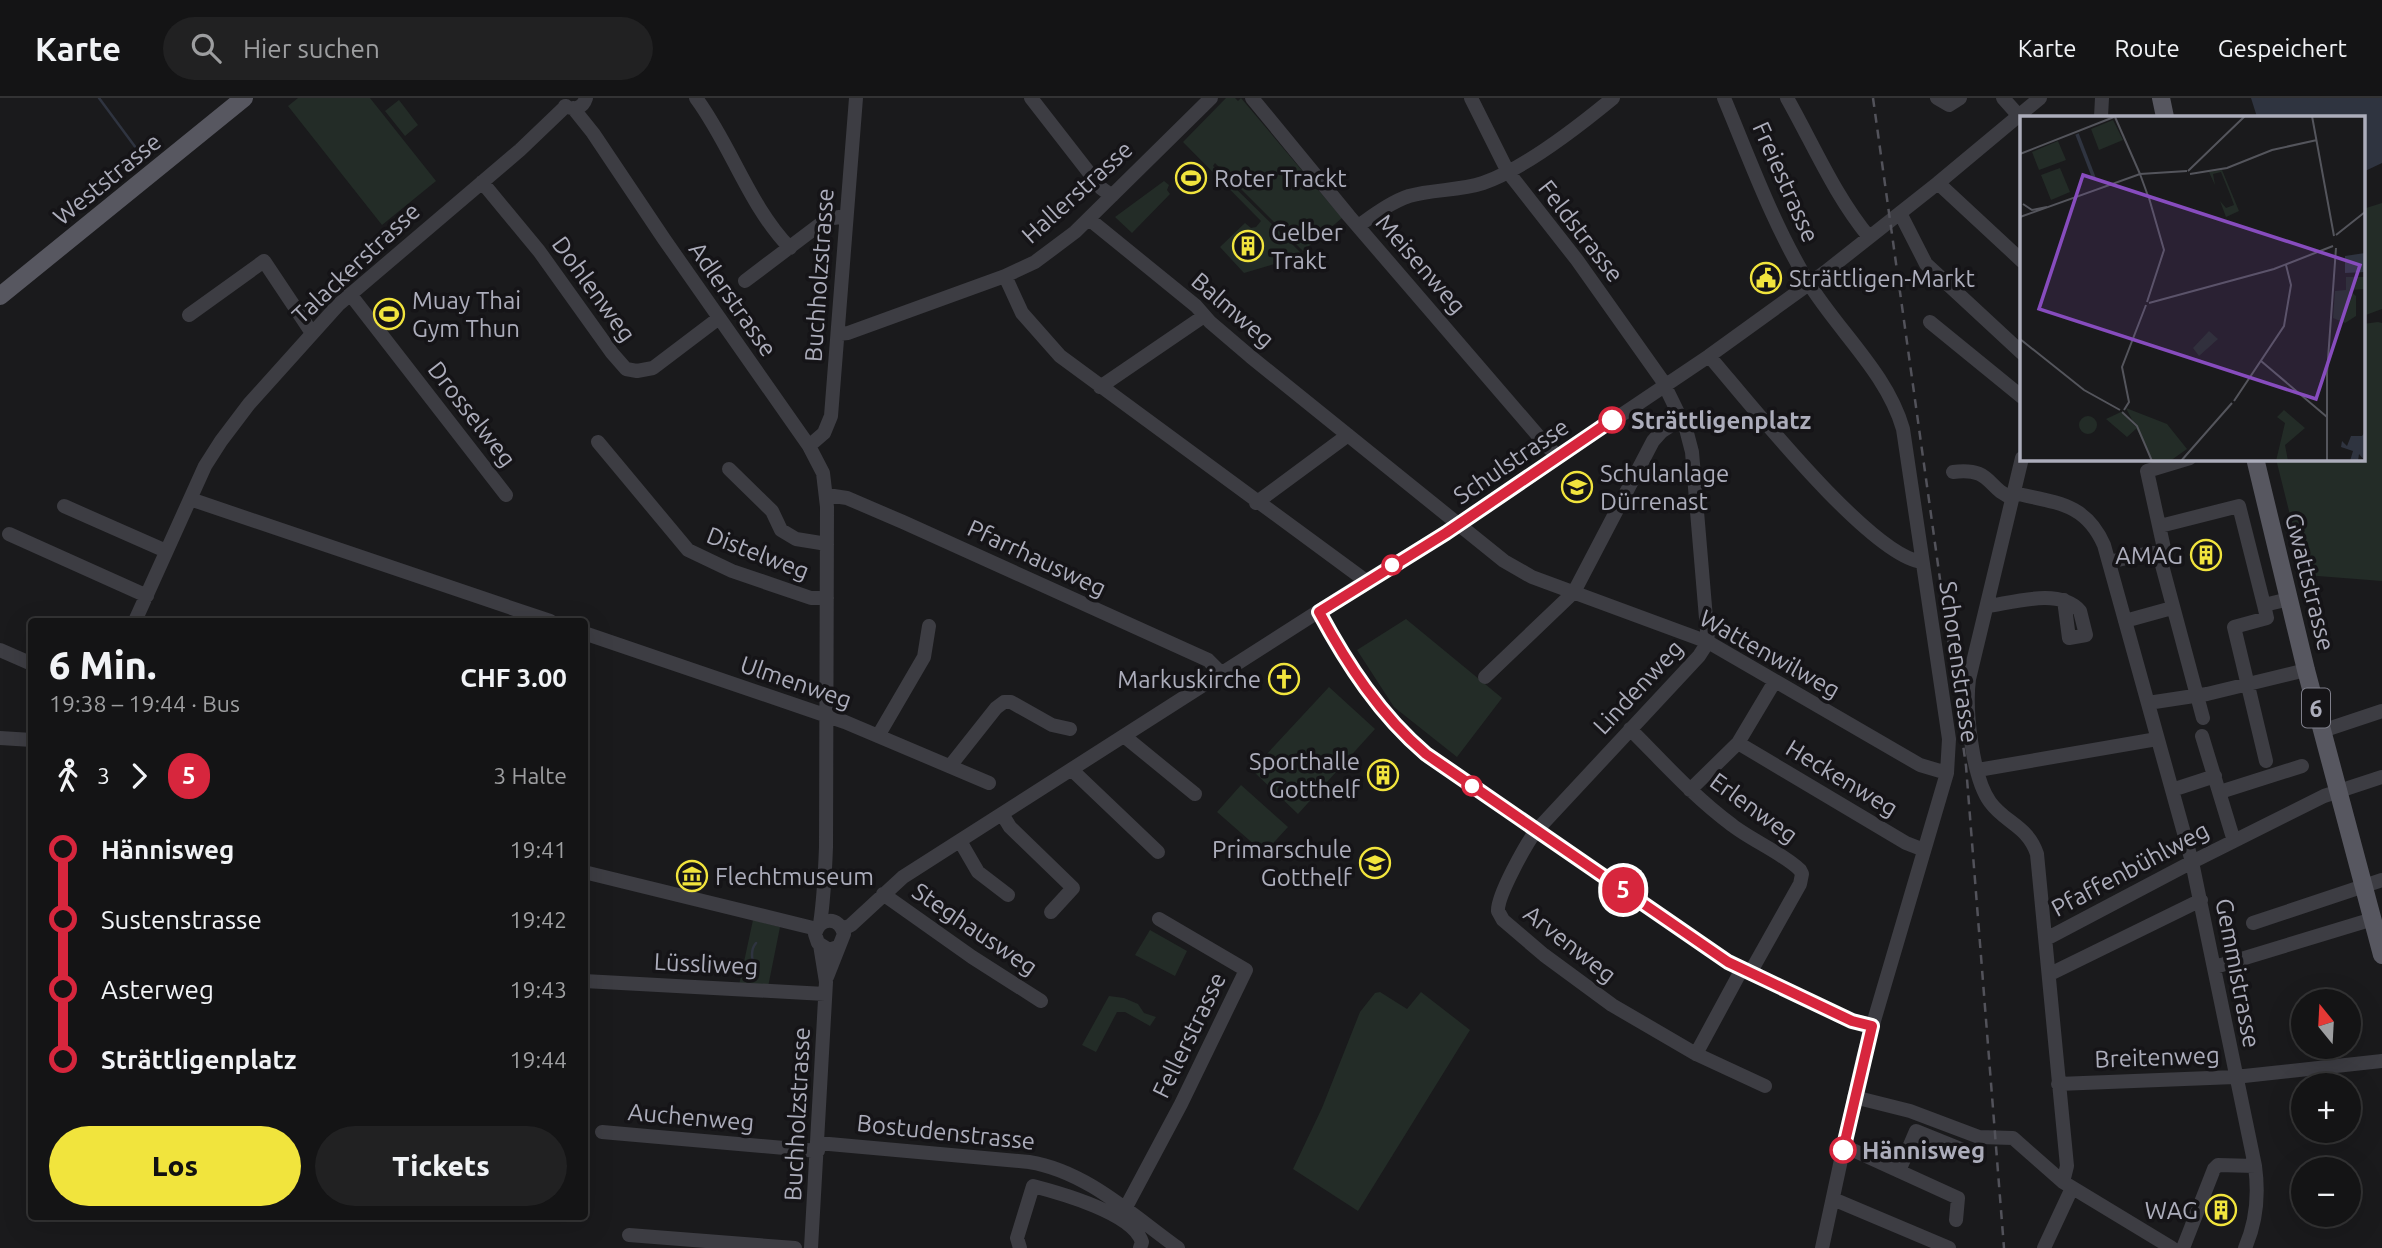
<!DOCTYPE html>
<html lang="de">
<head>
<meta charset="utf-8">
<style>
  :root { --surface:#141415; --page:#212122; --text:#f1f3f6; --muted:#9d9ea0; --line:#333334; --accent:#f1e43d }
  body { margin:0; font-family:Ubuntu,sans-serif; background:var(--page); color:var(--text); height:100vh; display:flex; flex-direction:column; font-size:26px; white-space:nowrap }
  * { box-sizing:border-box; margin:0 }
  p { font-size:23px; color:var(--muted) }
  .icon { flex:none; width:38px; height:38px; fill:none; stroke:currentColor; stroke-width:2; stroke-linecap:round; stroke-linejoin:round }
  .map { position:relative; flex:1; overflow:hidden }
  .drawer { position:absolute; left:28px; top:520px; width:560px; height:602px; display:flex; flex-direction:column; background:var(--surface); border-radius:7px; box-shadow:0 7px 28px #0002,0 0 0 2px var(--line) }
  .drawer>* { flex:none }
  .badge { padding:0 14px; border-radius:23px; font-size:24px; line-height:46px }
  .needle { width:46px; rotate:342deg }
  .controls { position:absolute; left:2291px; top:891px; display:grid; gap:14px }
  .controls a { display:grid; place-items:center; width:70px; height:70px; border-radius:50%; background:var(--surface); box-shadow:0 7px 28px #0002,0 0 0 2px var(--line); font-size:35px }
  .map>.badge { position:absolute; translate:-50% -50%; box-shadow:0 0 0 4px #fff }
  .legs { display:flex; align-items:center; gap:10px; height:77px; padding:0 21px; font-size:23px }
  .legs p { margin-inline-start:auto }
  .headline { display:flex; align-items:center; justify-content:space-between; height:119px; padding:0 21px }
  h1 { font-size:38px; font-weight:800; line-height:52px }
  .cta { display:flex; gap:14px; margin-top:auto; padding:14px 21px }
  .cta a { flex:1; height:80px; border-radius:42px; background:var(--accent); color:#111; font-size:28px; font-weight:800; line-height:80px; text-align:center }
  .cta a+a { background:var(--page); color:var(--text) }
  ul { padding:0 21px; list-style:none }
  li { display:flex; align-items:center; gap:24px; height:70px; font-size:26px }
  li i { display:grid; place-items:center; width:10px; height:100%; margin:0 9px; background:currentColor }
  li i::after { content:''; width:18px; height:18px; margin:-9px; border:5px solid; border-radius:50%; background:var(--surface) }
  li p { margin-inline-start:auto }
  li:first-child i { background:linear-gradient(#0000 50%,currentColor 0) }
  li:last-child i { background:linear-gradient(currentColor 50%,#0000 0) }
  header { display:flex; align-items:center; gap:42px; box-sizing:border-box; height:98px; padding:0 35px; background:var(--surface); border-bottom:2px solid var(--line) }
  header strong { font-size:33px }
  nav { display:flex; gap:38px; margin-inline-start:auto; font-size:24px }
  .search { width:490px; height:63px; background:var(--page); display:flex; align-items:center; gap:18px; box-sizing:border-box; padding:0 24px; border-radius:38px; color:var(--muted); font-size:26px }
  .map>svg:first-child { display:block }
  .green { fill:#232c27 }
  .water { fill:#2f3440 }
  .lines { fill:none; stroke-linecap:round; stroke-linejoin:round }
  .stream { stroke:#2f3440; stroke-width:2.5 }
  .minor { stroke:#3d3d43; stroke-width:14 }
  .major { stroke:#575760; stroke-width:18 }
  .rail { stroke:#52525a; stroke-width:2.5; stroke-dasharray:9 7; stroke-linecap:butt }
  .line-1-casing { stroke:#fff; stroke-width:16 }
  .line-1 { stroke:#d7263d; stroke-width:10 }
  .stop-1-dot { fill:#fff; stroke:#d7263d; stroke-width:3.5 }
  .labels { text-anchor:middle; dominant-baseline:central; stroke-width:7; stroke-linejoin:round; paint-order:stroke }
  .shield { fill:#151417; stroke:#7f7f8a; stroke-width:2 }
  .shield-label { font-size:23px; font-weight:bold; fill:#acadbb }
  .poi-label { font-size:24px; fill:#acadbb; stroke:#151417; text-anchor:start }
  .street-label { font-size:24px; fill:#acadbb; stroke:#151417 }
  .stop-label { font-size:24px; font-weight:bold; fill:#acadbb; stroke:#151417; text-anchor:start }
  .inset-river { fill:none; stroke:#2f3440; stroke-width:3.5 }
  .inset-road { fill:none; stroke:#54555c; stroke-width:2 }
  .view { fill:#874cbe; fill-opacity:0.15; stroke:#874cbe; stroke-width:3.5 }
  .inset-edge { fill:none; stroke:#acadbb; stroke-width:3.5 }
</style>
</head>
<body>
<header>
<strong>Karte</strong>
<div class="search"><svg class="icon" aria-label="search" viewBox="0 0 24 24"><circle cx="10" cy="10" r="6"/><path d="M15 15l6 6"/></svg>Hier suchen</div>
<nav><a>Karte</a><a>Route</a><a>Gespeichert</a></nav>
</header>
<div class="map">
<svg width="2382" height="1150" viewBox="0 0 2382 1150">
  <rect width="100%" height="100%" fill="#1a1a1c"/>
  <path class="green" d="M 298,0 L 370,0 L 436,83 L 382,127 L 288,8 Z
    M 1226,0 L 1235,0 L 1238,3 L 1241,0 L 1342,120 L 1303,153 L 1215,65 L 1213,68 L 1301,155 L 1295,160 L 1244,175 L 1220,149 L 1245,125 L 1251,130 L 1256,129 L 1261,123 L 1183,44 Z
    M 399,2 L 418,27 L 405,38 L 385,13 Z
    M 1164,83 L 1169,87 L 1167,92 L 1170,96 L 1132,135 L 1115,119 Z
    M 2382,105 L 2382,211 L 2363,218 L 2363,111 Z
    M 2378,224 L 2382,225 L 2382,483 L 2305,477 L 2276,361 L 2363,360 L 2363,226 Z
    M 1406,521 L 1502,600 L 1457,659 L 1394,609 L 1357,552 Z
    M 1329,589 L 1375,631 L 1298,716 L 1252,672 Z
    M 1241,687 L 1288,729 L 1264,755 L 1217,714 Z
    M 753,822 L 780,829 L 768,889 L 739,887 Z
    M 1150,832 L 1187,853 L 1175,878 L 1135,857 Z
    M 1380,894 L 1407,911 L 1421,894 L 1470,932 L 1358,1113 L 1293,1071 L 1322,1010 L 1360,914 L 1375,895 Z
    M 1109,898 L 1124,900 L 1138,906 L 1144,915 L 1156,919 L 1150,928 L 1125,914 L 1117,914 L 1096,954 L 1082,947 Z"/>
  <path class="water" d="M 2251,0 L 2382,0 L 2382,65 L 2363,74 L 2363,19 L 2257,19 Z"/>
  <g class="lines">
    <path class="stream" d="M 99,0 L 136,50
      M 754,869 C 752,861 750,852 756,845"/>
    <path class="minor" d="M 696,0 C 731,47 749,108 790,150
      M 1031,0 L 1101,90 L 1112,98
      M 1252,0 L 1349,118 L 1547,348 L 1559,359
      M 1471,0 L 1508,74 L 1577,162 L 1662,282 L 1686,331 L 1692,354 L 1708,544 L 1699,558 L 1536,733 C 1526,746 1497,798 1498,813 L 1503,822 L 1544,857 L 1612,907 L 1696,956 L 1765,988
      M 1724,0 C 1750,62 1773,126 1808,184 C 1838,233 1887,275 1903,331 L 1949,641 L 1947,675 L 1863,960 L 1822,1150
      M 1787,0 C 1813,46 1835,98 1869,139
      M 1937,0 L 1949,7 L 1960,0
      M 2003,0 L 2019,18
      M 565,8 C 574,13 583,10 586,0
      M 573,10 L 593,35 L 664,141 L 809,348 L 823,375 L 827,409 L 826,749 C 825,775 824,800 820,826
      M 2101,19 L 2102,0
      M 482,84 L 539,153 L 612,255 L 626,271 L 637,273 L 653,270 L 719,220
      M 1938,85 L 2022,163
      M 1900,115 L 1926,166 L 2022,255
      M 1089,121 L 1196,208 L 1210,224 L 1251,259 L 1504,463 L 1532,479 L 1708,544 L 1920,667 L 1947,675
      M 1358,128 C 1374,117 1391,104 1409,98 C 1433,91 1459,93 1483,85 C 1524,71 1579,28 1613,0
      M 1005,178 L 1022,215 L 1060,258 L 1366,483
      M 745,183 L 827,121 L 846,118
      M 350,196 L 506,397
      M 189,217 L 264,163 L 312,235
      M 1930,224 L 2022,299
      M 838,236 L 848,235 L 1005,178 L 1035,164 L 1075,134 L 1211,0
      M 1709,258 C 1747,302 1870,458 1922,464
      M 1100,289 L 1204,218
      M 598,344 L 688,452 L 732,473 L 811,500 L 827,500
      M 809,348 L 824,335 L 831,318 L 856,0
      M 2022,360 L 1969,581 C 1965,611 1972,679 1990,704 C 2005,725 2028,728 2037,756 L 2067,1068 L 2063,1084
      M 729,371 L 772,413 L 781,432 L 796,441 L 827,446
      M 1953,374 C 1993,369 1986,391 2013,400
      M 2014,395 C 2055,405 2085,404 2104,447 L 2192,764 L 2255,1068 C 2259,1097 2257,1123 2245,1150
      M 827,397 L 847,400 L 903,424 L 1208,562 L 1222,576
      M 190,401 L 550,523
      M 1256,405 L 1348,337
      M 64,408 L 166,453
      M 2160,428 L 2239,408 L 2264,507
      M 9,436 L 147,498
      M 2159,456 L 2203,620
      M 2109,464 L 2149,455 L 2165,455 L 2147,373 L 2190,360
      M 1988,508 C 2015,504 2060,490 2080,513 L 2086,537 L 2069,540 L 2064,502
      M 1319,514 C 1347,566 1380,617 1425,656 L 1728,864 L 1852,923 L 1872,928
      M 135,523 L 205,368 L 221,343 L 249,306 L 338,207 L 520,52 L 566,8
      M 2125,523 L 2172,510
      M 584,535 L 845,624 L 989,685
      M 0,552 L 32,566
      M 1485,579 L 1574,494 L 1653,343 L 1661,334 L 1681,321
      M 2148,605 L 2207,596 L 2306,572
      M 1630,631 C 1663,664 1694,699 1732,727 C 1751,742 1784,756 1800,772 L 1802,776 L 1800,786 L 1750,875
      M 2322,633 L 2382,613
      M 878,638 L 924,559 L 929,528
      M 1124,638 L 1195,696
      M 2202,638 L 2234,743
      M 0,640 L 32,642
      M 1738,645 L 1906,745 L 1924,752
      M 2266,663 L 2234,529 L 2267,520 L 2264,507 L 2289,501
      M 950,668 L 996,610 L 1004,604 L 1011,604 L 1052,627 L 1070,631
      M 1072,672 L 1158,754
      M 1978,672 L 2157,641
      M 1690,692 L 1738,645 L 1775,583
      M 2172,692 L 2215,678
      M 2220,694 L 2302,668
      M 1002,716 L 1010,729 L 1073,790 L 1051,814
      M 960,743 L 978,774 L 1008,797
      M 584,774 L 817,831
      M 883,796 L 972,859 L 1041,903
      M 2253,825 L 2382,782
      M 843,831 L 851,827 L 903,779 L 1366,483 L 1446,435 L 1709,258 L 1824,175 L 1938,85 L 2040,0
      M 2046,841 L 2192,764 L 2324,698 L 2382,679
      M 2215,869 L 2373,821
      M 2050,876 L 2201,802
      M 827,879 L 844,836 C 839,818 820,819 815,836 L 818,845 L 829,852 L 838,849
      M 584,883 L 825,896
      M 1696,956 L 1742,871
      M 2058,986 L 2235,979 L 2382,963
      M 1854,999 L 1910,1013 L 1979,1039 L 2013,1040 L 2063,1084 L 2172,1150
      M 602,1034 L 818,1053
      M 818,1045 L 1029,1064 C 1086,1073 1132,1117 1178,1150
      M 1844,1048 L 1958,1100 L 1956,1122
      M 1899,1073 L 1916,1033 L 1978,1058
      M 1833,1101 L 1949,1150
      M 1125,1111 L 1181,1006 L 1246,872 L 1159,821
      M 629,1137 L 795,1150
      M 811,1150 L 826,884 L 820,847
      M 1020,1150 L 1017,1140 L 1033,1088 C 1060,1095 1133,1115 1142,1144 L 1140,1150
      M 2044,1150 L 2072,1090
      M 2183,1150 L 2214,1071 L 2218,1067 L 2255,1068"/>
    <path class="major" d="M 2161,0 L 2165,19
      M 0,198 L 244,0
      M 2255,360 L 2306,572 L 2382,857"/>
    <path class="rail" d="M 1873,0 L 1966,668 L 2004,1150"/>
  </g>
  <g class="lines">
    <g class="line-1-casing">
      <path id="line-1" d="M 1612,322 L 1446,435 L 1319,514 C 1347,566 1380,617 1426,656 L 1728,864 L 1852,923 L 1872,928 L 1843,1052"/>
    </g>
    <use href="#line-1" class="line-1"/>
  </g>
  <defs>
    <g id="stadium-ring" transform="scale(1.575)"><circle r="9.5" fill="#151417" stroke="#f1e43d" stroke-width="1.5"/><path d="M0-5a6.5 5 0 1 0 0 10a6.5 5 0 1 0 0-10ZM-3.5-1.8h7v3.6h-7Z" fill="#f1e43d"/></g>
    <g id="building-ring" transform="scale(1.575)"><circle r="9.5" fill="#151417" stroke="#f1e43d" stroke-width="1.5"/><path d="M-4-6H4V6H1V3H-1V6H-4ZM-2.5-4.3h1.7v1.8h-1.7ZM.8-4.3h1.7v1.8H.8ZM-2.5-1h1.7V.8h-1.7ZM.8-1h1.7V.8H.8Z" fill="#f1e43d"/></g>
    <g id="civic-ring" transform="scale(1.575)"><circle r="9.5" fill="#151417" stroke="#f1e43d" stroke-width="1.5"/><path d="M-.6-6.5H3V-4.5H.6V-3L4-1V1h2V6H-6V1h2V-1L-.6-3ZM-1.2 2.5V6h2.4V2.5Z" fill="#f1e43d"/></g>
    <g id="school-ring" transform="scale(1.575)"><circle r="9.5" fill="#151417" stroke="#f1e43d" stroke-width="1.5"/><path d="M0-5L7-2L0 1L-7-2ZM-4 1L0 2.5L4 1V4Q0 6-4 4Z" fill="#f1e43d"/></g>
    <g id="church-ring" transform="scale(1.575)"><circle r="9.5" fill="#151417" stroke="#f1e43d" stroke-width="1.5"/><path d="M-1.2-6h2.4v3.5h3.3v2.4h-3.3V6h-2.4V-.1h-3.3v-2.4h3.3Z" fill="#f1e43d"/></g>
    <g id="museum-ring" transform="scale(1.575)"><circle r="9.5" fill="#151417" stroke="#f1e43d" stroke-width="1.5"/><path d="M0-6L6-3V-2H-6V-3ZM-5-1h2V3h-2ZM-1-1h2V3h-2ZM3-1h2V3H3ZM-6 4H6V6H-6Z" fill="#f1e43d"/></g>
  </defs>
  <g fill-rule="evenodd">
    <use href="#stadium-ring" x="1191" y="80"/>
    <use href="#building-ring" x="1248" y="148"/>
    <use href="#civic-ring" x="1766" y="180"/>
    <use href="#stadium-ring" x="389" y="216"/>
    <use href="#school-ring" x="1577" y="389"/>
    <use href="#building-ring" x="2206" y="457"/>
    <use href="#church-ring" x="1284" y="581"/>
    <use href="#building-ring" x="1383" y="677"/>
    <use href="#school-ring" x="1375" y="765"/>
    <use href="#museum-ring" x="692" y="778"/>
    <use href="#building-ring" x="2221" y="1112"/>
  </g>
  <g class="stop-1-dot">
    <circle cx="1612" cy="322" r="12"/>
    <circle cx="1392" cy="467" r="9"/>
    <circle cx="1472" cy="688" r="9"/>
    <circle cx="1843" cy="1052" r="12"/>
  </g>
  <g class="labels">
    <rect class="shield" x="2302" y="590.5" width="28" height="39" rx="5"/>
    <g class="shield-label">
      <text x="2316" y="610">6</text>
    </g>
    <g class="poi-label">
      <text x="1214" y="80">Roter Trackt</text>
      <text x="1271" y="134">Gelber<tspan x="1271" dy="28">Trakt</tspan></text>
      <text x="1789" y="180">Strättligen-Markt</text>
      <text x="412" y="202">Muay Thai<tspan x="412" dy="28">Gym Thun</tspan></text>
      <text x="1600" y="375">Schulanlage<tspan x="1600" dy="28">Dürrenast</tspan></text>
      <text x="2183" y="457" text-anchor="end">AMAG</text>
      <text x="1261" y="581" text-anchor="end">Markuskirche</text>
      <text x="1360" y="663" text-anchor="end">Sporthalle<tspan x="1360" dy="28">Gotthelf</tspan></text>
      <text x="1352" y="751" text-anchor="end">Primarschule<tspan x="1352" dy="28">Gotthelf</tspan></text>
      <text x="715" y="778">Flechtmuseum</text>
      <text x="2198" y="1112" text-anchor="end">WAG</text>
    </g>
    <g class="street-label">
      <text transform="translate(107 81) rotate(-39)">Weststrasse</text>
      <text transform="translate(1786 84) rotate(66)">Freiestrasse</text>
      <text transform="translate(1077 94) rotate(-42)">Hallerstrasse</text>
      <text transform="translate(1581 133) rotate(52)">Feldstrasse</text>
      <text transform="translate(356 165) rotate(-43)">Talackerstrasse</text>
      <text transform="translate(1421 166) rotate(49)">Meisenweg</text>
      <text transform="translate(819 177) rotate(-86)">Buchholzstrasse</text>
      <text transform="translate(594 191) rotate(54)">Dohlenweg</text>
      <text transform="translate(733 201) rotate(55)">Adlerstrasse</text>
      <text transform="translate(1233 212) rotate(41)">Balmweg</text>
      <text transform="translate(472 316) rotate(52)">Drosselweg</text>
      <text transform="translate(1511 363) rotate(-34)">Schulstrasse</text>
      <text transform="translate(758 455) rotate(21)">Distelweg</text>
      <text transform="translate(1037 460) rotate(25)">Pfarrhausweg</text>
      <text transform="translate(2310 484) rotate(76)">Gwattstrasse</text>
      <text transform="translate(1770 556) rotate(29)">Wattenwilweg</text>
      <text transform="translate(1959 564) rotate(82)">Schorenstrasse</text>
      <text transform="translate(796 584) rotate(19)">Ulmenweg</text>
      <text transform="translate(1638 589) rotate(-47)">Lindenweg</text>
      <text transform="translate(1842 680) rotate(31)">Heckenweg</text>
      <text transform="translate(1754 710) rotate(36)">Erlenweg</text>
      <text transform="translate(2130 771) rotate(-28)">Pfaffenbühlweg</text>
      <text transform="translate(975 831) rotate(34)">Steghausweg</text>
      <text transform="translate(1570 846) rotate(38)">Arvenweg</text>
      <text transform="translate(706 866) rotate(3)">Lüssliweg</text>
      <text transform="translate(2238 875) rotate(79)">Gemmistrasse</text>
      <text transform="translate(1189 937) rotate(-64)">Fellerstrasse</text>
      <text transform="translate(2157 959) rotate(-2)">Breitenweg</text>
      <text transform="translate(797 1016) rotate(-87)">Buchholzstrasse</text>
      <text transform="translate(691 1019) rotate(5)">Auchenweg</text>
      <text transform="translate(946 1034) rotate(6)">Bostudenstrasse</text>
    </g>
    <g class="stop-label">
      <text x="1631" y="322">Strättligenplatz</text>
      <text x="1862" y="1052">Hännisweg</text>
    </g>
  </g>
  <g transform="translate(2020 18)">
    <rect width="345" height="345" fill="#1a1a1c"/>
    <path d="M 93,4 L 103,24 L 79,34 L 71,13 ZM 38,25 L 46,44 L 19,54 L 12,36 ZM 40,52 L 50,76 L 31,84 L 21,59 ZM 202,54 L 219,95 L 206,101 L 200,85 L 206,92 L 214,89 L 210,78 L 201,56 L 193,58 L 195,69 L 189,56 ZM 326,161 L 345,161 L 345,173 L 329,174 L 336,180 L 336,200 L 325,207 L 313,202 L 315,175 L 326,174 ZM 189,215 L 198,223 L 179,240 L 173,232 ZM 106,292 L 147,308 L 167,333 L 150,345 L 133,345 ZM 264,294 L 285,312 L 265,329 L 268,345 L 256,345 L 265,307 L 257,301 ZM 101,296 L 117,312 L 107,321 L 86,303 ZM59 309a9 9 0 1 1 18 0a9 9 0 1 1-18 0Z" fill="#232c27"/>
    <path d="M 345,137 L 345,156 L 325,157 L 325,140 ZM 345,316 L 345,345 L 339,338 L 338,345 L 330,345 L 333,335 L 321,331 L 322,325 L 327,330 L 331,320 L 342,320 Z" fill="#2f3440"/>
    <path class="inset-river" d="M 57,18 L 74,62"/>
    <path class="inset-road" d="M 292,0 L 314,120M 95,1 L 120,58M 0,38 L 94,1M 168,55 L 225,0M 120,58 L 128,80M 170,58 L 207,52 L 252,34 L 297,24M 3,88 L 12,94 L 27,91M 0,101 L 120,58 L 167,55M 316,119 L 345,96M 127,186 L 144,134 L 129,82M 129,187 L 254,153 L 313,130M 0,223 L 64,274 L 100,294M 241,245 L 307,301M 214,285 L 264,210 L 271,169 L 266,149M 104,294 L 109,286 L 102,251 L 126,189M 102,296 L 117,310 L 132,345M 161,345 L 212,287M 307,345 L 307,257 L 316,132"/>
    <path class="view" d="M 63,59 L 340,149 L 296,283 L 19,193 Z"/>
    <rect width="345" height="345" class="inset-edge"/>
  </g>
</svg>
<div class="controls">
<a><svg class="needle" viewBox="-14 -14 28 28"><path d="M0-13l5 13h-10z" fill="#e53935"/><path d="M0 13l5-13h-10z" fill="#9d9ea0"/></svg></a>
<a>+</a>
<a>−</a>
</div>
<b class="badge" style="left:1623px;top:792px;background:#d7263d;color:#fff">5</b>
<section class="drawer">
<div class="headline"><div><h1>6 Min.</h1><p>19:38 – 19:44 · Bus</p></div><b>CHF 3.00</b></div>
<div class="legs"><svg class="icon" aria-label="walk" viewBox="0 0 24 24"><circle cx="13" cy="4" r="2"/><path d="M13 8l-2 6 4 7M11 14l-3 7M7 12l3-4h3l4 4"/></svg>3<svg class="icon" aria-label="forward" viewBox="0 0 24 24"><path d="M9 5l7 7-7 7"/></svg><b class="badge" style="background:#d7263d;color:#fff">5</b><p>3 Halte</p></div>
<ul>
<li><i style="color:#d7263d"></i><b>Hännisweg</b><p>19:41</p></li>
<li><i style="color:#d7263d"></i><span>Sustenstrasse</span><p>19:42</p></li>
<li><i style="color:#d7263d"></i><span>Asterweg</span><p>19:43</p></li>
<li><i style="color:#d7263d"></i><b>Strättligenplatz</b><p>19:44</p></li>
</ul>
<div class="cta"><a>Los</a><a>Tickets</a></div>
</section>
</div>
</body>
</html>
